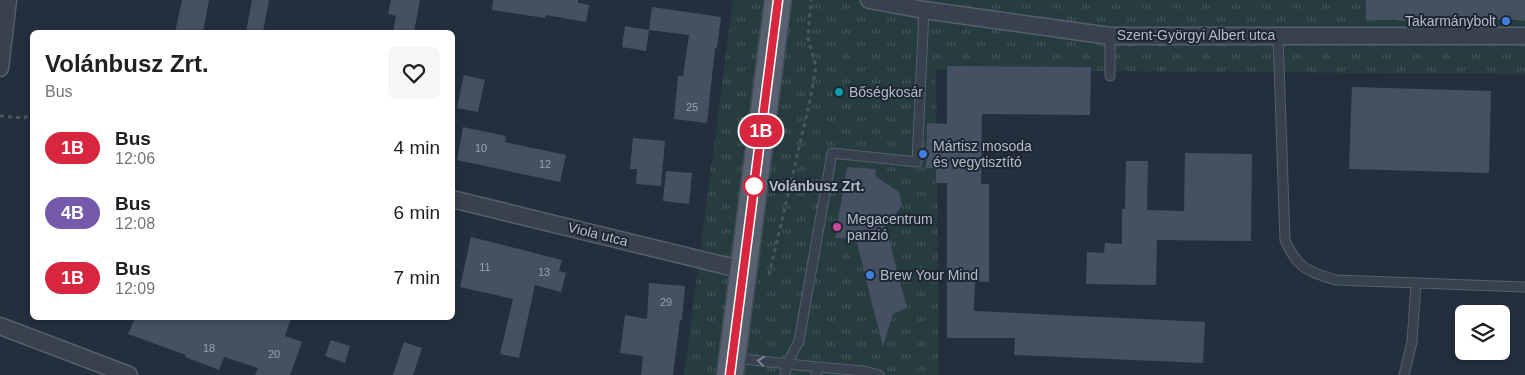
<!DOCTYPE html>
<html lang="en">
<head>
<meta charset="utf-8">
<style>
  :root { --surface:#fff; --page:#f6f6f6; --text:#202124; --muted:#757577 }
  body { margin:0; font-family:Helvetica,sans-serif; background:var(--page); color:var(--text); height:100vh; display:flex; flex-direction:column; font-size:19px; white-space:nowrap }
  * { box-sizing:border-box; margin:0 }
  p { font-size:16px; color:var(--muted) }
  .icon { flex:none; width:28px; height:28px; fill:none; stroke:currentColor; stroke-width:2; stroke-linecap:round; stroke-linejoin:round }
  .map { position:relative; flex:1; overflow:hidden }
  .drawer { position:absolute; left:30px; top:30px; width:425px; height:290px; display:flex; flex-direction:column; background:var(--surface); border-radius:8px; box-shadow:0 2px 8px #0003 }
  .drawer>* { flex:none }
  .badge { padding:0 10px; border-radius:16px; font-size:18px; line-height:32px }
  .buttons { position:absolute; left:1455px; top:305px; display:grid; gap:10px }
  .buttons a { display:grid; place-items:center; width:55px; height:55px; border-radius:8px; background:var(--surface); box-shadow:0 2px 8px #0003; font-size:25px }
  .map>.badge { position:absolute; translate:-50% -50%; box-shadow:0 0 0 2px #fff }
  .round { display:grid; place-items:center; flex:none; width:52px; height:52px; border-radius:8px; background:var(--page) }
  .overview { display:flex; align-items:center; justify-content:space-between; height:85px; padding:0 15px }
  h1 { font-size:24px; font-weight:700; line-height:38px }
  ul { padding:0; list-style:none }
  li { display:flex; align-items:center; gap:15px; height:65px; padding:0 15px }
  li div { flex:1 }
  li b { display:block; font-size:19px }
  li em { font-style:normal }
  li .badge { min-width:55px; font-weight:700; text-align:center }
  .map>svg:first-child { display:block }
  .grass { fill:url(#grass-tufts) }
  .building { fill:#455162 }
  .lines { fill:none; stroke-linecap:round; stroke-linejoin:round }
  .lane-casing { stroke:#565f6c; stroke-width:11 }
  .street-casing { stroke:#565f6c; stroke-width:19 }
  .primary-casing { stroke:#414a57; stroke-width:29 }
  .path { stroke:#44595c; stroke-width:3; stroke-dasharray:4 4; stroke-linecap:butt }
  .lane { stroke:#38414e; stroke-width:9 }
  .street { stroke:#38414e; stroke-width:16 }
  .primary { stroke:#56606e; stroke-width:26 }
  .oneway { stroke:#7c8592 }
  .line-casing { stroke:#fff; stroke-width:11 }
  .line { stroke:#d7263d; stroke-width:8 }
  .shop-dot { fill:#3f7fe0; stroke:#1d2633; stroke-width:2 }
  .culture-dot { fill:#0f9aa8; stroke:#1d2633; stroke-width:2 }
  .stop-dot { fill:#fff; stroke:#d7263d; stroke-width:2.5 }
  .hotel-dot { fill:#d1479c; stroke:#1d2633; stroke-width:2 }
  .labels { text-anchor:middle; dominant-baseline:central; stroke-width:4; stroke-linejoin:round; paint-order:stroke }
  .number-label { font-size:11px; fill:#98a1af }
  .poi-label { font-size:14px; fill:#b4bcc9; stroke:#1d2633; text-anchor:start }
  .street-label { font-size:14px; fill:#b4bcc9; stroke:#1d2633 }
  .stop-label { font-size:14px; font-weight:bold; fill:#b4bcc9; stroke:#1d2633; text-anchor:start }
</style>
</head>
<body>
<div class="map">
<svg width="1525" height="375" viewBox="0 0 1525 375">
  <defs>
    <pattern id="grass-tufts" width="24" height="20" patternUnits="userSpaceOnUse" patternTransform="scale(1.25)"><rect width="24" height="20" fill="#263c3f"/><path d="M3 7l-1-3M5 7V3M7 7l1-3M15 17l-1-3M17 17v-4M19 17l1-3" fill="none" stroke="#435659"/></pattern>
  </defs>
  <rect width="100%" height="100%" fill="#242f3e"/>
  <path class="grass" d="M 733,0 L 1525,0 L 1525,74 L 936,70 L 939,375 L 684,375 Z"/>
  <path class="building" d="M 182,0 L 209,0 L 203,32 L 175,32 Z
    M 252,0 L 269,0 L 263,32 L 246,32 Z
    M 391,0 L 420,0 L 414,32 L 393,32 L 396,16 L 388,14 Z
    M 493,0 L 578,0 L 578,3 L 589,5 L 586,22 L 546,15 L 545,18 L 492,10 Z
    M 1366,0 L 1525,0 L 1525,20 L 1366,20 Z
    M 652,7 L 721,17 L 717,48 L 715,48 L 707,123 L 674,119 L 678,76 L 683,76 L 689,35 L 649,30 Z
    M 625,26 L 649,30 L 646,51 L 622,47 Z
    M 947,66 L 1091,67 L 1090,115 L 982,114 L 981,184 L 989,184 L 989,282 L 975,281 L 974,311 L 1205,322 L 1203,363 L 1014,355 L 1015,338 L 947,338 L 947,183 L 936,183 L 936,168 L 926,168 L 927,123 L 947,124 Z
    M 464,75 L 485,80 L 478,112 L 457,108 Z
    M 1352,87 L 1491,91 L 1489,173 L 1349,169 Z
    M 463,127 L 506,136 L 505,142 L 566,155 L 560,182 L 457,160 Z
    M 633,138 L 665,141 L 661,186 L 636,184 L 637,169 L 630,169 Z
    M 1185,153 L 1252,154 L 1251,241 L 1157,240 L 1156,285 L 1086,284 L 1087,252 L 1104,253 L 1105,243 L 1122,244 L 1122,209 L 1125,209 L 1126,161 L 1148,161 L 1147,210 L 1184,211 Z
    M 847,167 L 875,169 L 876,177 L 899,192 L 902,205 L 895,216 L 884,220 L 907,308 L 893,314 L 883,347 L 856,239 L 835,238 Z
    M 666,171 L 692,173 L 689,204 L 663,201 Z
    M 471,237 L 562,260 L 559,271 L 566,273 L 561,292 L 535,285 L 519,358 L 500,354 L 513,299 L 460,287 Z
    M 649,283 L 685,286 L 682,320 L 680,320 L 673,375 L 641,375 L 643,356 L 620,353 L 625,315 L 647,319 Z
    M 135,318 L 291,318 L 285,336 L 302,342 L 290,375 L 255,375 L 258,368 L 224,357 L 219,370 L 185,357 L 186,355 L 128,334 Z
    M 331,340 L 350,346 L 345,363 L 325,356 Z
    M 404,342 L 422,348 L 413,375 L 393,375 Z"/>
  <g class="lines">
    <g class="lane-casing">
      <path id="lane" d="M 1278,35 L 1285,240 C 1297,268 1308,272 1336,280 L 1525,287
        M 1110,36 L 1110,76
        M 733,358 L 817,367 L 816,375
        M 817,367 L 864,371 L 879,375
        M 785,375 L 787,364 L 799,341 L 832,153 L 917,162 L 924,10
        M 1404,375 L 1412,342 L 1416,283"/>
    </g>
    <g class="street-casing">
      <path id="street" d="M 869,0 L 924,10 L 1110,36 L 1525,36
        M 0,68 L 8,0
        M 452,199 L 743,270
        M 0,326 L 129,375"/>
    </g>
    <g class="primary-casing">
      <path id="primary" d="M 730,375 L 778,0"/>
    </g>
    <path class="path" d="M 0,116 L 24,118 L 32,113
      M 769,275 L 809,105 L 816,67 L 808,38 L 811,0"/>
    <use href="#lane" class="lane"/>
    <use href="#street" class="street"/>
    <use href="#primary" class="primary"/>
  </g>
  <defs><path id="oneway-chevron" d="M-2-3.5L2.5 0L-2 3.5" fill="none" stroke-width="1.6" stroke-linecap="round" stroke-linejoin="round" transform="scale(1.25)"/></defs>
  <use class="oneway" href="#oneway-chevron" transform="translate(761 361) rotate(-173)"/>
  <g class="lines">
    <g class="line-casing">
      <path id="line" d="M 730,375 L 778,0"/>
    </g>
    <use href="#line" class="line"/>
  </g>
  <g class="shop-dot">
    <circle cx="1506" cy="21" r="5"/>
    <circle cx="923" cy="154" r="5"/>
    <circle cx="870" cy="275" r="5"/>
  </g>
  <circle class="culture-dot" cx="839" cy="92" r="5"/>
  <circle class="stop-dot" cx="754" cy="186" r="10"/>
  <circle class="hotel-dot" cx="837" cy="227" r="5"/>
  <g class="labels">
    <g class="number-label">
      <text x="692" y="107">25</text>
      <text x="481" y="148">10</text>
      <text x="545" y="164">12</text>
      <text x="485" y="267">11</text>
      <text x="544" y="272">13</text>
      <text x="666" y="302">29</text>
      <text x="209" y="348">18</text>
      <text x="274" y="354">20</text>
    </g>
    <g class="poi-label">
      <text x="1496" y="21" text-anchor="end">Takarmánybolt</text>
      <text x="849" y="92">Bőségkosár</text>
      <text x="933" y="146">Mártisz mosoda<tspan x="933" dy="16">és vegytisztító</tspan></text>
      <text x="847" y="219">Megacentrum<tspan x="847" dy="16">panzió</tspan></text>
      <text x="880" y="275">Brew Your Mind</text>
    </g>
    <g class="street-label">
      <text x="1196" y="35">Szent-Györgyi Albert utca</text>
      <text transform="translate(598 234) rotate(14)">Viola utca</text>
    </g>
    <g class="stop-label">
      <text x="769" y="186">Volánbusz Zrt.</text>
    </g>
  </g>
</svg>
<div class="buttons">
<a><svg class="icon" aria-label="layers" viewBox="0 0 24 24"><path d="M12 4l9 5-9 5-9-5zM3 14l9 5 9-5"/></svg></a>
</div>
<b class="badge" style="left:761px;top:131px;background:#d7263d;color:#fff">1B</b>
<section class="drawer">
<div class="overview"><div><h1>Volánbusz Zrt.</h1><p>Bus</p></div><a class="round"><svg class="icon" aria-label="heart" viewBox="0 0 24 24"><path d="M12 20l-8-8c-3-5 5-10 8-4 3-6 11-1 8 4z"/></svg></a></div>
<ul>
<li><span class="badge" style="background:#d7263d;color:#fff">1B</span><div><b>Bus</b><p>12:06</p></div><em>4 min</em></li>
<li><span class="badge" style="background:#755aab;color:#fff">4B</span><div><b>Bus</b><p>12:08</p></div><em>6 min</em></li>
<li><span class="badge" style="background:#d7263d;color:#fff">1B</span><div><b>Bus</b><p>12:09</p></div><em>7 min</em></li>
</ul>
</section>
</div>
</body>
</html>
